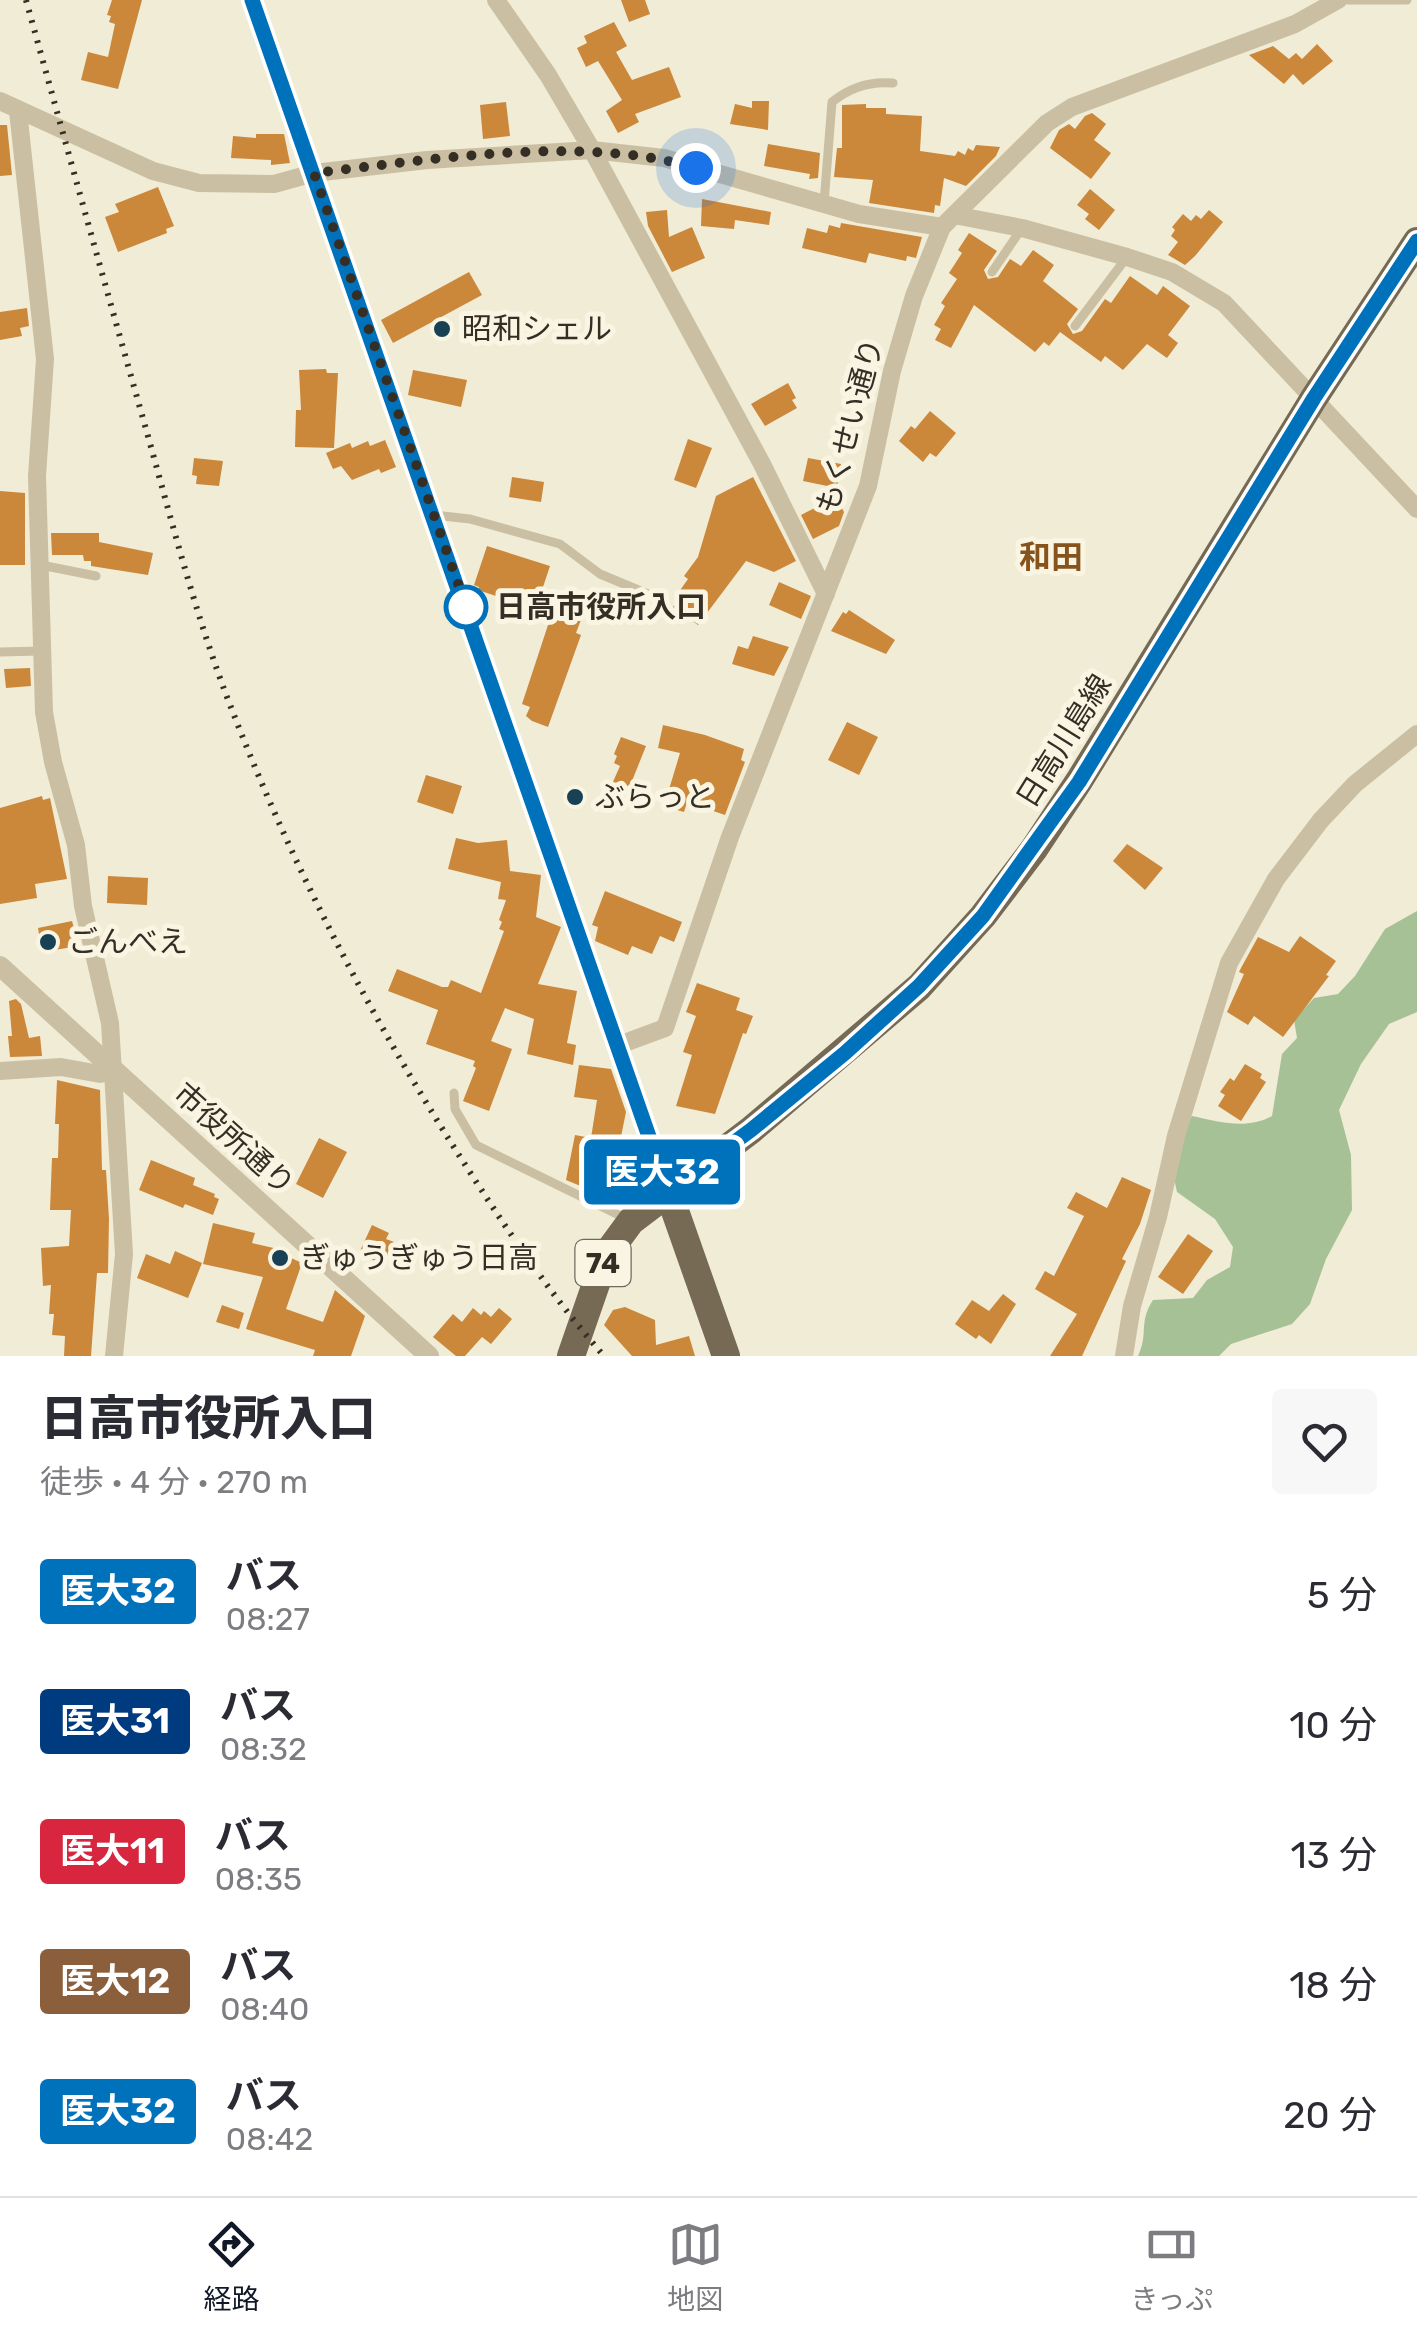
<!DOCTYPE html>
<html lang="ja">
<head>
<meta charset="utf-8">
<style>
  :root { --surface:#fff; --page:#f7f7f7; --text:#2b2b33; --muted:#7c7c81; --line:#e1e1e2; --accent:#111827 }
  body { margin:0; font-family:Rubik,"Noto Sans JP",sans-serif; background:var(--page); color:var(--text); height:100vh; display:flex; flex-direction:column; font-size:38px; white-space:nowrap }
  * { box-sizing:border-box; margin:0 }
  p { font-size:32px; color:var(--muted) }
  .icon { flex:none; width:55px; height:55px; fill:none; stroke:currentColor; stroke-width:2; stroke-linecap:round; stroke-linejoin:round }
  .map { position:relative; height:1356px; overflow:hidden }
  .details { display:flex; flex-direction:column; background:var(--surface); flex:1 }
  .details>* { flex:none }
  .badge { padding:0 20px; border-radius:8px; font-size:35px; line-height:65px }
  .you { position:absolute; width:50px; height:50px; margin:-25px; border:8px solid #fff; border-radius:50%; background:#1a73e8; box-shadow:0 0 0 15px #1a73e833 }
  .map>.badge { position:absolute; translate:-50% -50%; box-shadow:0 0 0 5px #fff }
  .round { display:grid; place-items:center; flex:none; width:105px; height:105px; border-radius:10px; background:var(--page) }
  .summary { display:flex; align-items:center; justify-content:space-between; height:170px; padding:0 40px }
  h1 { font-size:48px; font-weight:800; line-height:75px }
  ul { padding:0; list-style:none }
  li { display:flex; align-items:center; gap:30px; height:130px; padding:0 40px }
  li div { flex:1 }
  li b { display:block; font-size:38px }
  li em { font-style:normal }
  li .badge { min-width:110px; font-weight:700; text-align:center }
  .menu { display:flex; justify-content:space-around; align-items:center; height:140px; border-top:2px solid var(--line); background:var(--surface); font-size:28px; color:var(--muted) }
  .menu a { display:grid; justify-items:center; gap:5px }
  .menu .current { color:var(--accent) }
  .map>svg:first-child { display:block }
  .green { fill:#a6c196 }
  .building { fill:#cb873a }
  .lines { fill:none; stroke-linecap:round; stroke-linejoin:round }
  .service { stroke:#cabfa2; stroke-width:9 }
  .minor { stroke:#cabfa2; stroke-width:18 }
  .tertiary { stroke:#cabfa2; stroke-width:20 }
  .primary { stroke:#766a55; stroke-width:28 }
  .rail { stroke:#342e25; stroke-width:6; stroke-dasharray:2.5 8; stroke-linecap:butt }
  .line-casing { stroke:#fff; stroke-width:22 }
  .line { stroke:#0072bc; stroke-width:15 }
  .walk { stroke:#342e25; stroke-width:10; stroke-dasharray:0 18 }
  .poi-dot { fill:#194156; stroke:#f9f5e2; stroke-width:4 }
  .stop-dot { fill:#fff; stroke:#0072bc; stroke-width:5 }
  .labels { text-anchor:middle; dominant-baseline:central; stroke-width:10; stroke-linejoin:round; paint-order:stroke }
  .shield { fill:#f9f5e2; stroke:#6f6a5e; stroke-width:2.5 }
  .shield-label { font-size:28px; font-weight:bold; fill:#342e25 }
  .poi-label { font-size:30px; fill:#342e25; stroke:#f9f5e2; text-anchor:start }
  .street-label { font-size:30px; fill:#342e25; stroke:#f9f5e2 }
  .stop-label { font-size:30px; font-weight:bold; fill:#342e25; stroke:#f9f5e2; text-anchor:start }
  .neighbourhood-label { font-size:32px; font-weight:bold; fill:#85531b; stroke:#f9f5e2 }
</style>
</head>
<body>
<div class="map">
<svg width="1417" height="1356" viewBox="0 0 1417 1356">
  <rect width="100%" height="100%" fill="#f1ecd6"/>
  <path class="green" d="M 1417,911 L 1417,1012 L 1389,1024 L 1361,1064 L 1339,1110 L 1351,1155 L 1352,1210 L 1326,1259 L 1310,1304 L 1292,1324 L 1231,1344 L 1219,1356 L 1138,1356 C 1149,1333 1138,1323 1153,1300 L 1193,1298 L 1207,1280 L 1230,1267 L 1233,1247 L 1215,1219 L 1177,1192 L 1173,1174 L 1181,1136 L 1192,1116 C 1220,1122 1246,1130 1272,1116 L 1282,1054 L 1297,1038 L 1294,1020 L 1314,998 L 1338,994 L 1355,976 L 1385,929 Z"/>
  <path class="building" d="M 112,0 L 142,0 L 118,89 L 81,80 L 88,52 L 108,57 L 115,24 L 109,22 L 111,16 L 107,15 Z
    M 621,0 L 645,0 L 650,14 L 629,22 Z
    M 614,22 L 627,46 L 616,52 L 632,80 L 669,67 L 681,97 L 635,114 L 639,122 L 618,133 L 606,111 L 622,100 L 598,61 L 586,67 L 577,48 L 587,43 L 584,36 Z
    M 1317,44 L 1333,61 L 1303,85 L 1293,74 L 1284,84 L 1249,55 L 1273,46 L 1289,59 L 1296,53 L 1302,59 Z
    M 752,101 L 769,101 L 768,130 L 730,124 L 735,104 L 752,108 Z
    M 506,102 L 510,136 L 483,139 L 480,105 Z
    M 866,104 L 866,108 L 886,108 L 886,114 L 922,116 L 920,151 L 955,156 L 958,151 L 965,155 L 968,148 L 973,151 L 976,145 L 1000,147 L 996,156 L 966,186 L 944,178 L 940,206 L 935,205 L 934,213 L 869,203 L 873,180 L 834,177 L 837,148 L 842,148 L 842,105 Z
    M 1092,113 L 1106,124 L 1094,140 L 1111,153 L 1091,179 L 1050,148 L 1059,130 L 1069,124 L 1075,129 L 1085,116 Z
    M 0,125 L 7,125 L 12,175 L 0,176 Z
    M 256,134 L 284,134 L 290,163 L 271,165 L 271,160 L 231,158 L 233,136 L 256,138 Z
    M 768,144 L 820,153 L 818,178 L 809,179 L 810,174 L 764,166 Z
    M 158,187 L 174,226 L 166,229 L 167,233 L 118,252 L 105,217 L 119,212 L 115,204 Z
    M 1090,189 L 1115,210 L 1099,230 L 1085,219 L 1089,214 L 1077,205 Z
    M 702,199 L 771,212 L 769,225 L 735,220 L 734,229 L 701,226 Z
    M 667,210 L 669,237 L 692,227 L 705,258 L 672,272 L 648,226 L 646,212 Z
    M 1209,210 L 1223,222 L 1195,256 L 1185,265 L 1168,255 L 1178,242 L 1171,236 L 1175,230 L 1172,227 L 1183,214 L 1191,221 L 1196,215 L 1201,219 Z
    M 841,223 L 922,237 L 916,258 L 907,256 L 906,261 L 869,253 L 866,263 L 802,248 L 807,228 L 827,233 L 829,225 L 840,228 Z
    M 969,233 L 997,251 L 984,270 L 988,279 L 998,277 L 1010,259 L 1021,266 L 1033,250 L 1054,265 L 1043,281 L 1078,309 L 1067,324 L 1073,334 L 1082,331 L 1105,299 L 1111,303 L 1130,276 L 1157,295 L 1163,286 L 1190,306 L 1168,335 L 1178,343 L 1167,358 L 1147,344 L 1123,370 L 1105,356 L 1101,362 L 1060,332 L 1049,346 L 1044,342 L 1035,352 L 974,305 L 951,348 L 935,340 L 941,329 L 934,325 L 945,306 L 941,303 L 957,279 L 949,273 L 962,253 L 958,250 Z
    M 469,272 L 482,295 L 393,343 L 381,320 Z
    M 27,308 L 29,326 L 20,328 L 22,336 L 0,340 L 0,312 Z
    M 326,369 L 327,373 L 338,373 L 334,448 L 295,447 L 296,410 L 301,410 L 299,370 Z
    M 413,370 L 467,380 L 461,407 L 408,395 Z
    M 788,383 L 796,398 L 792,400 L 797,408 L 765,426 L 751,404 Z
    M 930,411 L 956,433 L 936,457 L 930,453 L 923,462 L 899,441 L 911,426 L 915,429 Z
    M 688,439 L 712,448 L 696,488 L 674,480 Z
    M 385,440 L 396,467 L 381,473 L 379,469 L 352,480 L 341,466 L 333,469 L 326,453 L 350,443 L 352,448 L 368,441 L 370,446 Z
    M 194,458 L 223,461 L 219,486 L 196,484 L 197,476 L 192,475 Z
    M 808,458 L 841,464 L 837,488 L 803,481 Z
    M 512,477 L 544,482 L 541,502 L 509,497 Z
    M 753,477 L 796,561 L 774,572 L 746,561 L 698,625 L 673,607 L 679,599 L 676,596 L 688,579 L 684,576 L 698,557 L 716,496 Z
    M 0,491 L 25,493 L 25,565 L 0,565 Z
    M 836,497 L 844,512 L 839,526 L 813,539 L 801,515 Z
    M 51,533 L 99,533 L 99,542 L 153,553 L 148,575 L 91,566 L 91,561 L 84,561 L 83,555 L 52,555 Z
    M 487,546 L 550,566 L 541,593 L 585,609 L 576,633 L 581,635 L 548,727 L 532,721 L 526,716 L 530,707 L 522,704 L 549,622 L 506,605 L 508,600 L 478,590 L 479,587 L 474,585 Z
    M 779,582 L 811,596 L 801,619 L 769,605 Z
    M 849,610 L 895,640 L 886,654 L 831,631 L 843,612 L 846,614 Z
    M 753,636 L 789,647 L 774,676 L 732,664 L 738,646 L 748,649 Z
    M 30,668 L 31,686 L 6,688 L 4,669 Z
    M 847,722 L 878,737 L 859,775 L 828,760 Z
    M 663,725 L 705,735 L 744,749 L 741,760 L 745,762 L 725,815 L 687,802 L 684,812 L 664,806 L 680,753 L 658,748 Z
    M 621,737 L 646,746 L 628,791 L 612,784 L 620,766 L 614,763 L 617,756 L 614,754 Z
    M 426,775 L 462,786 L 453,814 L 417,802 Z
    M 42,796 L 43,800 L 50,798 L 67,879 L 35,884 L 37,898 L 0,904 L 0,808 Z
    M 456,838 L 478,843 L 507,840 L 510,871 L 541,875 L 536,917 L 561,927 L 538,984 L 577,991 L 567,1043 L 576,1045 L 573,1065 L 527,1054 L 534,1019 L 505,1008 L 491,1041 L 512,1049 L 489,1111 L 463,1101 L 476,1068 L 473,1066 L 475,1061 L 426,1044 L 438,1010 L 388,991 L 397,969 L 442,987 L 448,987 L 451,980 L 481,993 L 504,931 L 499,929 L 502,922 L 499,920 L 506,900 L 498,899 L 501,882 L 448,869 Z
    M 1127,844 L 1163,868 L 1145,890 L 1113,861 Z
    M 108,876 L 148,878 L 147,905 L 107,903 Z
    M 605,891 L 682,922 L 674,942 L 660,936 L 652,954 L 632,946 L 628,955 L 595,941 L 598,927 L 592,925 Z
    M 72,921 L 79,946 L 42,952 L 38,928 Z
    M 1300,936 L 1336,961 L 1326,975 L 1329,976 L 1283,1037 L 1254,1016 L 1248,1025 L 1227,1012 L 1244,974 L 1239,972 L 1241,968 L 1258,937 L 1289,952 Z
    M 697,983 L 740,998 L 736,1010 L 753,1016 L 746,1034 L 743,1033 L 715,1114 L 676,1106 L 692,1055 L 683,1052 L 696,1016 L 686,1012 Z
    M 16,999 L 21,1004 L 29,1038 L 40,1036 L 42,1056 L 10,1057 L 8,1036 L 12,1036 L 9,1001 Z
    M 1245,1064 L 1262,1074 L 1260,1078 L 1266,1082 L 1241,1121 L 1218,1106 L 1225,1095 L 1220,1092 L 1230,1078 L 1234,1081 Z
    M 579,1065 L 611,1069 L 626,1112 L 614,1171 L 600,1194 L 566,1180 L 575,1135 L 591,1138 L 597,1100 L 574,1097 Z
    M 57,1080 L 100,1090 L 102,1170 L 106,1170 L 109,1219 L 108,1273 L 97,1273 L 91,1356 L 64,1356 L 65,1336 L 52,1335 L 54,1314 L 49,1314 L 51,1285 L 43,1286 L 41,1248 L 69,1246 L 71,1210 L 50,1210 L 52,1158 L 58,1158 L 59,1124 L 55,1124 Z
    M 319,1138 L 347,1152 L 323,1198 L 296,1184 Z
    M 151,1160 L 195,1178 L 193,1185 L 215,1194 L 214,1197 L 219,1199 L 213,1215 L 185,1204 L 183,1208 L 139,1190 Z
    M 1122,1177 L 1151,1190 L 1140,1224 L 1122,1259 L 1126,1261 L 1082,1356 L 1050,1356 L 1077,1314 L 1035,1289 L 1045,1271 L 1054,1276 L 1084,1216 L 1067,1208 L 1076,1192 L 1107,1208 Z
    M 213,1223 L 255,1233 L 252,1243 L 291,1252 L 289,1257 L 302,1263 L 286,1309 L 323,1322 L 335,1290 L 365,1316 L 351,1356 L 313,1356 L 315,1350 L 246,1329 L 263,1277 L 203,1264 Z
    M 372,1225 L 389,1233 L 386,1239 L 394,1242 L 383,1267 L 360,1251 Z
    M 1188,1234 L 1213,1251 L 1183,1294 L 1158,1277 Z
    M 175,1251 L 202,1263 L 188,1298 L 137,1278 L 146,1254 L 170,1264 Z
    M 1003,1294 L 1016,1304 L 991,1344 L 979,1335 L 976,1339 L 955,1324 L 972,1300 L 989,1311 Z
    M 222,1305 L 244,1313 L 239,1329 L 216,1322 Z
    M 625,1307 L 655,1320 L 656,1345 L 689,1336 L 695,1356 L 632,1356 L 604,1325 L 613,1310 Z
    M 473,1308 L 481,1315 L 484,1311 L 491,1317 L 499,1308 L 512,1319 L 491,1344 L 482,1337 L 465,1356 L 456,1356 L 433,1337 L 453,1314 L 462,1322 Z"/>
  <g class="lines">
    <path class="service" d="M 1338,0 L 1407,0
      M 824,203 L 832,102 C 849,88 870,81 893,83
      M 992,272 L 1022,228
      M 1075,326 L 1127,257
      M 434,515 L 470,519 L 560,544 L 600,574 L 648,594
      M 41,565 L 96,576
      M 0,652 L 40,651
      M 454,1093 L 455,1109 L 476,1145 L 629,1220"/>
    <path class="minor" d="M 496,0 L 548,75 L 592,150 L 762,464 L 826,594
      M 0,101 L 153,171 L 199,183 L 274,184 L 314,173 L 427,160 L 592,150 L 664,158 L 859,214 L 942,227
      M 18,111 L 45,359 L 37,476 L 44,712 L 53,762 L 76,845 L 83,906 L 110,1023 L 124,1254 L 114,1356
      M 954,215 L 1022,228 L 1127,257 L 1172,272 L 1224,303 L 1417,509
      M 619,1045 L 665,1028 L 730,837 L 868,486 L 892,371 L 914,296 L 942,227 L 1047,123 L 1072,107 L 1295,24 L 1338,0
      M 0,1071 L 61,1067 L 100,1074 L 111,1068
      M 1124,1356 L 1132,1306 L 1158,1217 L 1176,1136 L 1229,963 L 1276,879 L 1321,820 L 1355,784 L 1417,734"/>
    <path class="tertiary" d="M 252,0 L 668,1191
      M 0,966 L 429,1356"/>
    <path class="primary" d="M 668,1191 L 726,1356
      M 571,1356 L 606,1255 L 631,1221 L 751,1130 L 919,987 L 983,916 L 1034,849 L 1079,781 L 1314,398 L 1417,241"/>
    <path class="rail" d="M 26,0 C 65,141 104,281 144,422 C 170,514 193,607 227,697 C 286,852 361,1000 450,1141 C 497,1215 546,1290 604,1356"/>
  </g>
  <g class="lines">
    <g class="line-casing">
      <path id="line" d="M 252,0 L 668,1191 L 751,1130 L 845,1053 L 919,986 L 983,916 L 1079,782 L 1314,398 L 1417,241"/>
    </g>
    <use href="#line" class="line"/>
    <path class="walk" d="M 466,607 L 471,621 L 314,173 C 432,160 581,134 696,168"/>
  </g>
  <g class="poi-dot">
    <circle cx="442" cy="329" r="10"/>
    <circle cx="575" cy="797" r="10"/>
    <circle cx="48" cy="942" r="10"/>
    <circle cx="280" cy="1258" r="10"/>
  </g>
  <circle class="stop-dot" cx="466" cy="607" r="20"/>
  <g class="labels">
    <rect class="shield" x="575.5" y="1240" width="55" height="46" rx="8"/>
    <g class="shield-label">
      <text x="603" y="1263">74</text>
    </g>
    <g class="poi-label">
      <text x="462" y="329">昭和シェル</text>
      <text x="595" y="797">ぶらっと</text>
      <text x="68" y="942">ごんべえ</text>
      <text x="300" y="1258">ぎゅうぎゅう日高</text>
    </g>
    <g class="street-label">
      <text transform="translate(850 426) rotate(-75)">もくせい通り</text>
      <text transform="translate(1064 741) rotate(-58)">日高川島線</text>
      <text transform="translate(234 1139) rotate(42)">市役所通り</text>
    </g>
    <g class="stop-label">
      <text x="496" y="607">日高市役所入口</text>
    </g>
    <g class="neighbourhood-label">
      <text x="1051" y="557">和田</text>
    </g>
  </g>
</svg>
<div class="you" style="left:696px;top:168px"></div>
<b class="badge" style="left:662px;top:1172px;background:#0072bc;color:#fff">医大32</b>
</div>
<section class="details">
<div class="summary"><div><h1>日高市役所入口</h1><p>徒歩 · 4 分 · 270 m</p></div><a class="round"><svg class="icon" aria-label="heart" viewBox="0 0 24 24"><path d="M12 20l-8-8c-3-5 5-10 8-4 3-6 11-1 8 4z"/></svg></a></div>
<ul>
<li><span class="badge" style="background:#0072bc;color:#fff">医大32</span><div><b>バス</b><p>08:27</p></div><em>5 分</em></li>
<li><span class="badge" style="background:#003b80;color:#fff">医大31</span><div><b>バス</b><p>08:32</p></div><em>10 分</em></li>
<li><span class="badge" style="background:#d7263d;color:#fff">医大11</span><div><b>バス</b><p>08:35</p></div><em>13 分</em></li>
<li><span class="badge" style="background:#8b5e3c;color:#fff">医大12</span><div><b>バス</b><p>08:40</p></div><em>18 分</em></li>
<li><span class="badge" style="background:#0072bc;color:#fff">医大32</span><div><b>バス</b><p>08:42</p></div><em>20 分</em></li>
</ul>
</section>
<nav class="menu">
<a class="current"><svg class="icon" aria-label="directions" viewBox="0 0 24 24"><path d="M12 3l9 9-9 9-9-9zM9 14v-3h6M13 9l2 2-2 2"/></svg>経路</a>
<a><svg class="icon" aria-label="map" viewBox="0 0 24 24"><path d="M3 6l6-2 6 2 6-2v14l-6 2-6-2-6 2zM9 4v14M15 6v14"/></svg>地図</a>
<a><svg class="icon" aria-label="tickets" viewBox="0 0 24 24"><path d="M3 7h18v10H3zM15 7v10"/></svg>きっぷ</a>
</nav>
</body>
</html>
